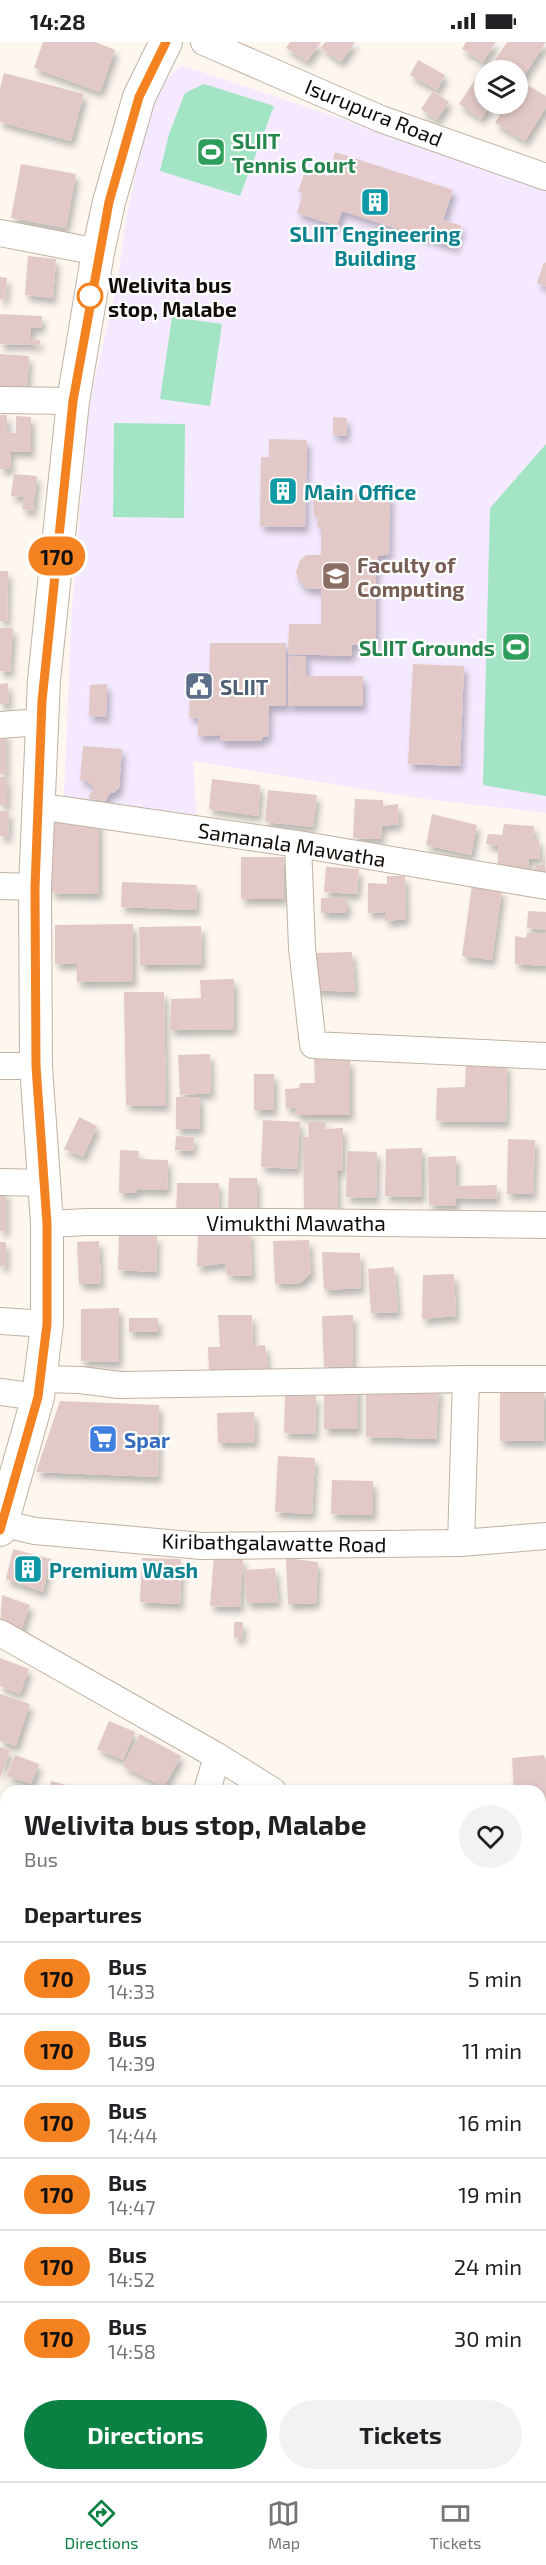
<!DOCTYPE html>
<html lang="en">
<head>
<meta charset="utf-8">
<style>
  :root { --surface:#fff; --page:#f2f2f2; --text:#202124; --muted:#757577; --line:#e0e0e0; --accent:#0b8043 }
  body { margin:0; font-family:"Exo 2",sans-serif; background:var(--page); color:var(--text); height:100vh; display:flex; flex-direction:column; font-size:22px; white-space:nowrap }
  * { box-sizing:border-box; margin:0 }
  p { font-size:20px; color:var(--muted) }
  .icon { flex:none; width:33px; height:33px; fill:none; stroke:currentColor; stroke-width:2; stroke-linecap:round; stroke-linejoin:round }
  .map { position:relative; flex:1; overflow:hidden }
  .side { position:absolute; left:0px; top:1743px; width:546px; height:696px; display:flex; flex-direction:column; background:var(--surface); border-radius:18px 18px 0 0; box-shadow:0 3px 9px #0003 }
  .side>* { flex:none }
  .badge { padding:0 12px; border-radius:20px; font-size:21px; line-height:39px }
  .buttons { position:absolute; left:474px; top:18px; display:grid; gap:12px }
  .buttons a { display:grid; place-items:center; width:54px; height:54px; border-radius:50%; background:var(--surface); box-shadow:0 3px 9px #0003; font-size:30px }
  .map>.badge { position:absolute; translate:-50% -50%; box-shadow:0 0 0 3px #fff }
  h2 { padding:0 24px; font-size:22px; line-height:54px }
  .round { display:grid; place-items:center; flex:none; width:63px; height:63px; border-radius:32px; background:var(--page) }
  .summary { display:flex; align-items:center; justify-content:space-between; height:102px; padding:0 24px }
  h1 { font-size:28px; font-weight:700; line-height:45px }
  .button { display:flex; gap:12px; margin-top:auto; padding:12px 24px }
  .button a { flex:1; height:69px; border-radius:36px; background:var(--accent); color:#fff; font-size:24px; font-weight:700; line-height:69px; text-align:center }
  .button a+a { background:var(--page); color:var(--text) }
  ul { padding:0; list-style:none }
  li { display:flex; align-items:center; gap:18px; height:72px; padding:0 24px; border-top:2px solid var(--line) }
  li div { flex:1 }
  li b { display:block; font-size:22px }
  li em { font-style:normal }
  li .badge { min-width:66px; font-weight:700; text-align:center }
  .status { display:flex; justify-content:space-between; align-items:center; height:42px; padding:0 30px; background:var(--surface); direction:ltr }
  .status svg { height:16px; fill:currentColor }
  .tab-bar { display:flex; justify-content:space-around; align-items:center; height:84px; border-top:2px solid var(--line); background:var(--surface); font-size:16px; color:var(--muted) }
  .tab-bar a { display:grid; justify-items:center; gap:3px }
  .tab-bar .current { color:var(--accent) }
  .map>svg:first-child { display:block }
  .education { fill:#f4e9fe }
  .green { fill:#a2e4c3 }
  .building { fill:#e2c9c7; filter:url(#shadow) }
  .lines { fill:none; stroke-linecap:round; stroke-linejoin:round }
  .minor-casing { stroke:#c1b2a1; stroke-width:28 }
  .major-casing { stroke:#c1b2a1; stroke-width:34 }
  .minor { stroke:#fff; stroke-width:26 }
  .major { stroke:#fff; stroke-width:32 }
  .line-casing { stroke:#fff; stroke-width:14 }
  .line { stroke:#f58220; stroke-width:9 }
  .stop-dot { fill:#fff; stroke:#f58220; stroke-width:3 }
  .labels { text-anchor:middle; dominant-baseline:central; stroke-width:4.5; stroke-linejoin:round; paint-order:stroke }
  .street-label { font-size:21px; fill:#110c07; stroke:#fff }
  .leisure-label { font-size:21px; font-weight:bold; fill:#27864d; stroke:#fff; text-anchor:start }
  .culture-label { font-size:21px; font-weight:bold; fill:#0d838f; stroke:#fff; text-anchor:start }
  .stop-label { font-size:21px; font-weight:bold; fill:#110c07; stroke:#fff; text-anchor:start }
  .education-label { font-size:21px; font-weight:bold; fill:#785e54; stroke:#fff; text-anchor:start }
  .service-label { font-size:21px; font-weight:bold; fill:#4e5e75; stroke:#fff; text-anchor:start }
  .shop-label { font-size:21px; font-weight:bold; fill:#366cbe; stroke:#fff; text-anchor:start }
</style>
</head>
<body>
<div class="status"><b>14:28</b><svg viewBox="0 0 49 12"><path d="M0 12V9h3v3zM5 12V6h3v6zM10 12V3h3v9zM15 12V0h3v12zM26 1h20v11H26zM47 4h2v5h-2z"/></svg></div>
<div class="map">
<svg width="546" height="2439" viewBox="0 0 546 2439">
  <defs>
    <filter id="shadow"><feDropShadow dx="3.5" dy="6" stdDeviation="3" flood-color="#0004"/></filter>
  </defs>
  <rect width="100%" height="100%" fill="#fdf7f0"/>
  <path class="education" d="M 181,23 L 546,145 L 546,771 L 425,757 L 193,719 L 197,782 L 81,761 L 64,754 L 72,566 L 89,363 L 118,237 L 126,178 L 142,100 L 152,67 L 166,38 Z
    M 0,2220 L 6,2221 L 6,2323 L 0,2323 Z"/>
  <path class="green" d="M 204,42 L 274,64 L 240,154 L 160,129 L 169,92 L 185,51 Z
    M 172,275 L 222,282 L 210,364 L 160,357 Z
    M 114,381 L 185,382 L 184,476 L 113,475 Z
    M 546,402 L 546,754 L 483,743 L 490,466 Z"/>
  <path class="building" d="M 43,0 L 95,0 L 115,8 L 100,50 L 34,26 Z
    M 290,0 L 321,0 L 307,19 L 286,6 Z
    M 325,0 L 355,0 L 341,20 L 321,6 Z
    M 466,0 L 496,0 L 483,20 L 462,7 Z
    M 507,0 L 546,0 L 522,37 L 518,33 L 518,28 L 510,28 L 495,18 Z
    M 418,18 L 445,33 L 437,48 L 410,33 Z
    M 4,31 L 84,52 L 71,99 L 0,80 L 0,46 Z
    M 475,38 L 484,44 L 484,62 L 491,62 L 481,77 L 459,62 Z
    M 520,39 L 546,54 L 546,65 L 525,99 L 495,81 L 506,62 L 518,62 L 518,43 Z
    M 433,49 L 449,60 L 437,78 L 421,67 Z
    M 335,110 L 453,148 L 443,178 L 462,184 L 455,205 L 342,169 L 337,184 L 297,171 L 303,151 L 298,150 L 306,127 L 328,134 Z
    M 21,122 L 76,132 L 66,186 L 11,176 Z
    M 28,214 L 56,217 L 53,256 L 25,253 Z
    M 544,220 L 546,221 L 546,245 L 537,241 Z
    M 0,235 L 7,236 L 5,258 L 0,257 Z
    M 0,272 L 42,274 L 41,286 L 31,285 L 31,297 L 40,298 L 40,303 L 0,302 Z
    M 0,312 L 29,314 L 27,348 L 0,349 Z
    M 0,373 L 7,373 L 7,390 L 16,391 L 16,374 L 31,375 L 31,410 L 10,409 L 11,427 L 0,427 Z
    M 333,375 L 347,376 L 346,394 L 333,393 Z
    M 269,397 L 307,398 L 305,485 L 260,484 L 261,415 L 269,415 Z
    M 14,432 L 37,434 L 33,469 L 22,467 L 24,455 L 11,454 Z
    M 313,452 L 390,453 L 389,512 L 378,514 L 376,532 L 376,603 L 352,603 L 352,614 L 288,612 L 289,582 L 321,582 L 321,547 L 306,546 L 298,538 L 296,530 L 300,518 L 306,513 L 321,513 L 321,485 L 317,485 L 318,474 L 314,474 Z
    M 0,529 L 8,529 L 7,579 L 0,579 Z
    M 0,586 L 13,586 L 10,630 L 0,629 Z
    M 210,601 L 286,601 L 286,664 L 269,664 L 268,695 L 263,695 L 261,699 L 220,699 L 220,693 L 198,694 L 198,676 L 189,675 L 190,652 L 209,653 Z
    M 289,614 L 306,614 L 306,634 L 363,634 L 363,664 L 288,664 Z
    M 413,622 L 464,624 L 460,724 L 408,722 Z
    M 8,641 L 9,662 L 0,662 L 0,642 Z
    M 107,642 L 106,675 L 89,674 L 90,643 Z
    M 6,690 L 6,732 L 0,732 L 0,691 Z
    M 83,704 L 122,707 L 119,746 L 114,751 L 110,751 L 104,761 L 98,757 L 90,758 L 89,753 L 95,747 L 87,739 L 80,738 Z
    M 0,735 L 7,735 L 7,763 L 0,763 Z
    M 212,737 L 260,743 L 258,774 L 209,767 Z
    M 268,748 L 317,753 L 313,785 L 265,780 Z
    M 355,757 L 383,758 L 383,764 L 398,762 L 399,782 L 382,784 L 381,797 L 353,796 Z
    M 0,769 L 9,769 L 8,795 L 0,794 Z
    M 432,772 L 477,783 L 471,813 L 426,803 Z
    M 99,779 L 99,852 L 51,851 L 53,780 Z
    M 504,782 L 534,784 L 533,797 L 539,797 L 540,817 L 528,816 L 529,826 L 498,823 L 498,804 L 486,802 L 488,792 L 502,793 Z
    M 544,809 L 546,834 L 534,833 L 535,823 L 543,823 Z
    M 241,815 L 284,815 L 284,857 L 241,857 Z
    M 326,825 L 359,827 L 357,852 L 324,850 Z
    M 387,834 L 405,834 L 406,877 L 385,879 L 385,870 L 368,871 L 368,841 L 387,842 Z
    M 122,840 L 197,843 L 196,868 L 121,865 Z
    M 472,843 L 502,848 L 492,918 L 462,914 Z
    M 321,856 L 347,856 L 347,871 L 321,871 Z
    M 528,869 L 546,870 L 546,888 L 527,886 Z
    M 133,882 L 133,939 L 77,940 L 77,921 L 55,922 L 55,883 Z
    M 201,884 L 202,922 L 140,923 L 139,885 Z
    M 527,891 L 546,891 L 546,924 L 515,922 L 515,894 L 526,896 Z
    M 352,910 L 355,950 L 314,948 L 314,911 Z
    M 234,937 L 234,987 L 170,988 L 171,957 L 201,956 L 200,938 Z
    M 124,950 L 164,950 L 166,1064 L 126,1063 Z
    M 210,1012 L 211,1051 L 180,1053 L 178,1013 Z
    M 314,1017 L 350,1018 L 350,1073 L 304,1073 L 296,1072 L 295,1065 L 286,1067 L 285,1047 L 299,1046 L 300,1041 L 315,1041 Z
    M 466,1021 L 507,1022 L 506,1080 L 436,1079 L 437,1046 L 465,1045 Z
    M 254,1032 L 274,1032 L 274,1068 L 254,1068 Z
    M 176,1055 L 200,1055 L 200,1087 L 176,1087 Z
    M 79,1075 L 97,1084 L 83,1115 L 64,1107 Z
    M 263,1078 L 300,1080 L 297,1127 L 261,1125 Z
    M 308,1080 L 326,1080 L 325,1087 L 343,1086 L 342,1128 L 337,1129 L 338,1170 L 304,1169 L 303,1095 L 309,1095 Z
    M 176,1094 L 194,1095 L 193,1109 L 175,1108 Z
    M 508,1097 L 535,1098 L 533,1152 L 507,1152 Z
    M 422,1106 L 422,1155 L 385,1154 L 386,1107 Z
    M 120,1108 L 139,1109 L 138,1117 L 168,1118 L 167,1148 L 137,1147 L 137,1151 L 119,1151 Z
    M 347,1109 L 377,1110 L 376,1156 L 346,1155 Z
    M 456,1114 L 456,1144 L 497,1143 L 496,1157 L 455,1156 L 456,1164 L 429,1163 L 428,1115 Z
    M 229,1136 L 257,1136 L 257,1169 L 228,1170 Z
    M 177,1141 L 219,1141 L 218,1174 L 176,1174 Z
    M 0,1149 L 6,1149 L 6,1189 L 0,1189 Z
    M 250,1189 L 252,1234 L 227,1233 L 225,1221 L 197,1225 L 198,1191 Z
    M 119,1193 L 157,1194 L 156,1230 L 118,1228 Z
    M 309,1198 L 311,1231 L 300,1241 L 275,1242 L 273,1199 Z
    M 99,1199 L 101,1241 L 79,1242 L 77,1200 Z
    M 0,1200 L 6,1200 L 6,1224 L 0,1225 Z
    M 322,1210 L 360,1211 L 361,1246 L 324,1248 Z
    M 394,1225 L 398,1270 L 371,1271 L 368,1227 Z
    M 454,1232 L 456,1274 L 422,1277 L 423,1233 Z
    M 119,1266 L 119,1320 L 81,1319 L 81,1267 Z
    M 218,1273 L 252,1273 L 253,1304 L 265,1303 L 268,1326 L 209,1330 L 208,1305 L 220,1305 Z
    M 353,1273 L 353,1324 L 324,1325 L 322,1274 Z
    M 129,1276 L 158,1276 L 158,1290 L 129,1290 Z
    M 324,1344 L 358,1344 L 358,1387 L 324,1387 Z
    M 366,1346 L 439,1346 L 436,1397 L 366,1395 Z
    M 500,1348 L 544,1348 L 544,1399 L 500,1399 Z
    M 285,1353 L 316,1354 L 315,1392 L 284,1391 Z
    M 60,1359 L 159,1363 L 158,1435 L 36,1430 Z
    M 254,1370 L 255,1400 L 218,1401 L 217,1371 Z
    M 278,1414 L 315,1416 L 312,1472 L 275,1470 Z
    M 332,1438 L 373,1439 L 373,1473 L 331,1472 Z
    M 13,1507 L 51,1517 L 43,1550 L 6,1537 Z
    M 214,1514 L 243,1517 L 240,1565 L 210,1564 Z
    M 142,1516 L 181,1517 L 180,1562 L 140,1560 Z
    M 286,1516 L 318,1520 L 316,1561 L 288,1562 Z
    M 275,1526 L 278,1560 L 247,1561 L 244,1528 Z
    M 2,1553 L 30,1563 L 20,1593 L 0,1586 Z
    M 234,1580 L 243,1580 L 242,1597 L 234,1596 Z
    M 0,1616 L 29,1627 L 20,1652 L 0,1644 Z
    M 0,1652 L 30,1662 L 16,1704 L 0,1699 Z
    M 109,1679 L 135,1690 L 123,1718 L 97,1707 Z
    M 140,1692 L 181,1714 L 164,1745 L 123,1724 Z
    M 0,1705 L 10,1708 L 0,1737 Z
    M 15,1713 L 39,1722 L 31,1742 L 7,1734 Z
    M 544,1713 L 546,1719 L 546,1790 L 540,1790 L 540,1749 L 514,1749 L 512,1716 Z
    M 51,1739 L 85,1748 L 85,1749 L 49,1749 Z
    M 0,1782 L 6,1784 L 6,1822 L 0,1820 Z
    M 540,1794 L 544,1794 L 545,1819 L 540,1819 Z
    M 0,1861 L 6,1863 L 6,1882 L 0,1880 Z
    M 0,1905 L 6,1908 L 6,1951 L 0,1948 Z
    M 540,2403 L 546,2405 L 546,2436 L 540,2435 Z
    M 42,2433 L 108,2433 L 109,2439 L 42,2439 Z
    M 137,2433 L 172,2433 L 172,2435 L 137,2438 Z"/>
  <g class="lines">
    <g class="minor-casing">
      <path id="minor" d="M 204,0 L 381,77 L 546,135
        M 0,191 L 98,210
        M 0,358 L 73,359
        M 0,683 L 41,680
        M 37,764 L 298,802 L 546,844
        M 298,802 L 302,906 L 313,1003 L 546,1014
        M 0,844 L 35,845
        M 0,1024 L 36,1024
        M 0,1140 L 44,1141
        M 47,1182 L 87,1180 L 284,1180 L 546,1183
        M 0,1279 L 47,1282
        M 42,1337 L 80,1338 L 119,1343 L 466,1337 L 461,1501
        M 466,1337 L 546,1337
        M 0,1350 L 38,1355
        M 0,1481 L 35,1489 L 202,1504 L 461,1501 L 546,1494
        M 0,1591 L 217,1714 L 273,1749
        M 207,1749 L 217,1714
        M 0,1889 L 6,1891
        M 0,1953 L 6,1954
        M 0,2005 L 6,2006
        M 0,2380 L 6,2380"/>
    </g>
    <g class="major-casing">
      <path id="major" d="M 0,1488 L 38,1355 L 47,1282 L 47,1182 L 36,1024 L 35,845 L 44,638 L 73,359 L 98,210 L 109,160 L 139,55 L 166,0"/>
    </g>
    <use href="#minor" class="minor"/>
    <use href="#major" class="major"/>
  </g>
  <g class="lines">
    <g class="line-casing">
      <path id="line" d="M 0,1488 L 38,1355 L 47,1282 L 47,1182 L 36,1024 L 35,846 L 42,659 L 73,359 L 109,160 L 139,55 L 166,0"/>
    </g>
    <use href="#line" class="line"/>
  </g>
  <defs>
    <g id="stadium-square" transform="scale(1.5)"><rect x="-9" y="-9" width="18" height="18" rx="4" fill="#2e9e5b" stroke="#fff"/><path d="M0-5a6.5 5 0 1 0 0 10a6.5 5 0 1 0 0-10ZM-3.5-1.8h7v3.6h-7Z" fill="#fff"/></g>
    <g id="building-square" transform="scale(1.5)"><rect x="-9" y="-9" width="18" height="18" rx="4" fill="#0f9aa8" stroke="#fff"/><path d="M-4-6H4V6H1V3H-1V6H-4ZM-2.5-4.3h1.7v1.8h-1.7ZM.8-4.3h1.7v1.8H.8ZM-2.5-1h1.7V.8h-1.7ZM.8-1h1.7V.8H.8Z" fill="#fff"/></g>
    <g id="university-square" transform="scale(1.5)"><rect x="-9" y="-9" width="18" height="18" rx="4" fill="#8d6e63" stroke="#fff"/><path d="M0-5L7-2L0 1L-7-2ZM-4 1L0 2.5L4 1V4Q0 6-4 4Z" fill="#fff"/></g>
    <g id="civic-square" transform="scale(1.5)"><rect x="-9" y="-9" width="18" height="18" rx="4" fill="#5c6f8a" stroke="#fff"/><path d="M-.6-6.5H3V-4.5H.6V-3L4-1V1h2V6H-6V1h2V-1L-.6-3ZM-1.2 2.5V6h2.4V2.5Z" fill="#fff"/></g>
    <g id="supermarket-square" transform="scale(1.5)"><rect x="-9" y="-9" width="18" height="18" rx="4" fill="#3f7fe0" stroke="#fff"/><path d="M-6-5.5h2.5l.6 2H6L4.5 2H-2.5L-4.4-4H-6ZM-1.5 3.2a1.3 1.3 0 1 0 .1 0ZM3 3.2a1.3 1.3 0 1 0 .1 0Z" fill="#fff"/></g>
  </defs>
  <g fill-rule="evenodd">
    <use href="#stadium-square" x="211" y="110"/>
    <use href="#building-square" x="375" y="160"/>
    <use href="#building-square" x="283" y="449"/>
    <use href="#university-square" x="336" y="534"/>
    <use href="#stadium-square" x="516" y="605"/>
    <use href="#civic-square" x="199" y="644"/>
    <use href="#supermarket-square" x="103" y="1397"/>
    <use href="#building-square" x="28" y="1527"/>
  </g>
  <circle class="stop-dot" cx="90" cy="254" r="12"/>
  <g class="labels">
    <g class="street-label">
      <text transform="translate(374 70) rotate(22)">Isurupura Road</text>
      <text transform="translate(292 802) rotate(9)">Samanala Mawatha</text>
      <text x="296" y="1180">Vimukthi Mawatha</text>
      <text transform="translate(274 1500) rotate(1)">Kiribathgalawatte Road</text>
    </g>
    <g class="leisure-label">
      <text x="232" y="98">SLIIT<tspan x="232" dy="24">Tennis Court</tspan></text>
      <text x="495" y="605" text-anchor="end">SLIIT Grounds</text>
    </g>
    <g class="culture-label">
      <text x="375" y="191" text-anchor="middle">SLIIT Engineering<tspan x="375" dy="24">Building</tspan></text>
      <text x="304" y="449">Main Office</text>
      <text x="49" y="1527">Premium Wash</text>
    </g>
    <g class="stop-label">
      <text x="108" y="242">Welivita bus<tspan x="108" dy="24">stop, Malabe</tspan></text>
    </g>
    <g class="education-label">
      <text x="357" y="522">Faculty of<tspan x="357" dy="24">Computing</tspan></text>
    </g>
    <g class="service-label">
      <text x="220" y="644">SLIIT</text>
    </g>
    <g class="shop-label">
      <text x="124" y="1397">Spar</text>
    </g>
  </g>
</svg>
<div class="buttons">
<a><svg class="icon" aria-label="layers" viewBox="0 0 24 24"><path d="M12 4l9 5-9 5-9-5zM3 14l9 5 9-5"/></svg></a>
</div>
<b class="badge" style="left:57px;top:514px;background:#f58220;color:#111">170</b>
<section class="side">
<div class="summary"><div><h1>Welivita bus stop, Malabe</h1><p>Bus</p></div><a class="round"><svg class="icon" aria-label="heart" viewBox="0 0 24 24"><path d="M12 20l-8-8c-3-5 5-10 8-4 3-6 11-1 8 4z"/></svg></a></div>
<h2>Departures</h2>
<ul>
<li><span class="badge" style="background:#f58220;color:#111">170</span><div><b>Bus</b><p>14:33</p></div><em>5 min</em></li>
<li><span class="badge" style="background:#f58220;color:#111">170</span><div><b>Bus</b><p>14:39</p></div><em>11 min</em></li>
<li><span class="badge" style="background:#f58220;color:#111">170</span><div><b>Bus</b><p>14:44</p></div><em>16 min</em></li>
<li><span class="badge" style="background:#f58220;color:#111">170</span><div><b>Bus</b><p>14:47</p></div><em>19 min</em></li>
<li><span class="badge" style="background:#f58220;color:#111">170</span><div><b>Bus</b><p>14:52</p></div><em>24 min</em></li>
<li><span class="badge" style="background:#f58220;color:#111">170</span><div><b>Bus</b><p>14:58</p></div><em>30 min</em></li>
</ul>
<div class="button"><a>Directions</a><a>Tickets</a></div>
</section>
</div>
<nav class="tab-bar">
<a class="current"><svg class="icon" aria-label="directions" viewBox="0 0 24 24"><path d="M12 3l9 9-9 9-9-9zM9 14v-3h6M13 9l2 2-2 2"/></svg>Directions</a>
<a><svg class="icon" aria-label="map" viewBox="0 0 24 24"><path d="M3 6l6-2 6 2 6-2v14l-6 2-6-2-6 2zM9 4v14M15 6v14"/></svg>Map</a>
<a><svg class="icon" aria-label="tickets" viewBox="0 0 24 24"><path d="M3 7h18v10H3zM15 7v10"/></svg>Tickets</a>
</nav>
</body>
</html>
